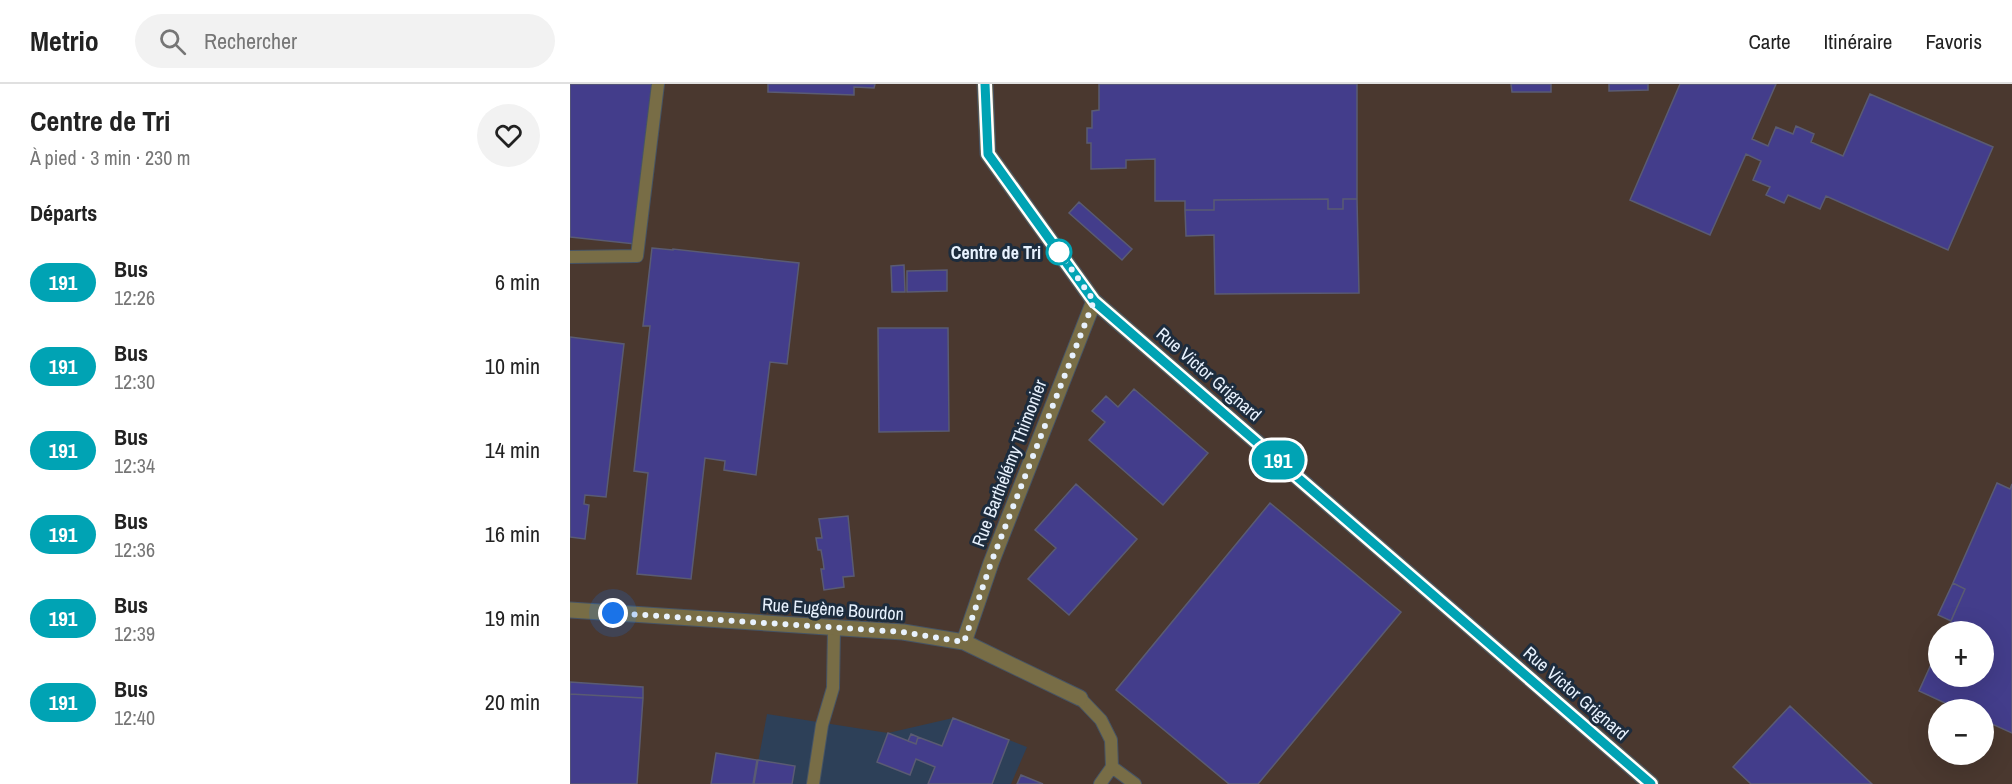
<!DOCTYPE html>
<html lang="fr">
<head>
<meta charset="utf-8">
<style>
  :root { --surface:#fff; --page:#f2f2f2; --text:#222; --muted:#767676; --line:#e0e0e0 }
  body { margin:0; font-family:"Archivo Narrow",sans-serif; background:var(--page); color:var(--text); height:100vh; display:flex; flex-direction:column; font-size:22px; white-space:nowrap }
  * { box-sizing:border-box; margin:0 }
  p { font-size:20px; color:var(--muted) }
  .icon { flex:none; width:33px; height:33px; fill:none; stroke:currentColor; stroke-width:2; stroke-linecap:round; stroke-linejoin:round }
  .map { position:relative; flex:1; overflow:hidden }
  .details { display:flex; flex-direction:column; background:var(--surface); width:570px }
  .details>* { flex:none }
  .badge { padding:0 12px; border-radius:20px; font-size:21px; line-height:39px }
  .tools { position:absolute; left:1358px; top:537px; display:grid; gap:12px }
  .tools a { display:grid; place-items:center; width:66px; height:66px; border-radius:50%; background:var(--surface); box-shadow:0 6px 24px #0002; font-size:30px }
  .you { position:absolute; width:30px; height:30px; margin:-15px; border:4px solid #fff; border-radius:50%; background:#1a73e8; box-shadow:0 0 0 9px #1a73e833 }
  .map>.badge { position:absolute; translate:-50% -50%; box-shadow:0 0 0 3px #fff }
  h2 { padding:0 30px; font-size:22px; line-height:54px }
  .round { display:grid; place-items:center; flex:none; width:63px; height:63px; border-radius:32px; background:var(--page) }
  .summary { display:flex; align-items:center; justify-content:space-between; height:102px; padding:0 30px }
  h1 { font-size:28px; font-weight:800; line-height:45px }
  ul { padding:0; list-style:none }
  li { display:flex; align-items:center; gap:18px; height:84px; padding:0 30px }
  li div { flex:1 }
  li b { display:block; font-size:22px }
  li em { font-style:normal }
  li .badge { min-width:66px; font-weight:700; text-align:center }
  header { display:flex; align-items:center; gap:36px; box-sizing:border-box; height:84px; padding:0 30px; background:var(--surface); border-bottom:2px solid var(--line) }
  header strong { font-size:28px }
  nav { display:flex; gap:33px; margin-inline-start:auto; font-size:21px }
  .search { width:420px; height:54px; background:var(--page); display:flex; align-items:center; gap:15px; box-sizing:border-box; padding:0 21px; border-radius:33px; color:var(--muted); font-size:22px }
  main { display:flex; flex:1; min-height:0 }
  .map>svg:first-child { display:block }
  .commercial { fill:#4a382f; fill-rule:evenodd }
  .built { fill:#2d4058 }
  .building { fill:#433d8b; stroke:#5a5b73; stroke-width:1.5 }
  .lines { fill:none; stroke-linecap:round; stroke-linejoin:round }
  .service-casing { stroke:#465465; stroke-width:14 }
  .minor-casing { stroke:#465465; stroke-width:17 }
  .service { stroke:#786d46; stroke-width:12 }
  .minor { stroke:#786d46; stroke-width:15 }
  .line-casing { stroke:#fff; stroke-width:14 }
  .line { stroke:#00a3b4; stroke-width:9 }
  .walk { stroke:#e8f2fe; stroke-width:6; stroke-dasharray:0 10.8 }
  .stop-dot { fill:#fff; stroke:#00a3b4; stroke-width:3 }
  .labels { text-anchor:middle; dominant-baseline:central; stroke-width:6; stroke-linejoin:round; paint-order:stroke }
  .stop-label { font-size:18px; font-weight:bold; fill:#e8f2fe; stroke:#1d2c3d; text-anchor:end }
  .street-label { font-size:18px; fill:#e8f2fe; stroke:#1d2c3d }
</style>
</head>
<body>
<header>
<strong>Metrio</strong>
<div class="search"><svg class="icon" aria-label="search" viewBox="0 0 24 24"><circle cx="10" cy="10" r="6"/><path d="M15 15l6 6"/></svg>Rechercher</div>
<nav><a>Carte</a><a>Itinéraire</a><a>Favoris</a></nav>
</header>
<main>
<section class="details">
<div class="summary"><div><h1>Centre de Tri</h1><p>À pied · 3 min · 230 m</p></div><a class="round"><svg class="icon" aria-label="heart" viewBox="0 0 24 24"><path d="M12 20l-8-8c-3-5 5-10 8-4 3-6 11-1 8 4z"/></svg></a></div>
<h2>Départs</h2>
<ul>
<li><span class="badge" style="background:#00a3b4;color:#fff">191</span><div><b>Bus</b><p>12:26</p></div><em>6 min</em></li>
<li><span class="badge" style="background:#00a3b4;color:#fff">191</span><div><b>Bus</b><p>12:30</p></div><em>10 min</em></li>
<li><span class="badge" style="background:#00a3b4;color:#fff">191</span><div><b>Bus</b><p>12:34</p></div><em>14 min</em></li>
<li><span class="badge" style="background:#00a3b4;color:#fff">191</span><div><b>Bus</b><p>12:36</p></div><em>16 min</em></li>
<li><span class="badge" style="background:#00a3b4;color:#fff">191</span><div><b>Bus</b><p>12:39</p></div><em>19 min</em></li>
<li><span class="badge" style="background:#00a3b4;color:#fff">191</span><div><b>Bus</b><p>12:40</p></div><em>20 min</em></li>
</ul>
</section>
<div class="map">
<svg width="1442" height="700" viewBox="0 0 1442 700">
  <rect width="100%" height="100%" fill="#273648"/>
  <path class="commercial" d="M 0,0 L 1442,0 L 1442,700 L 0,700 ZM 1368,548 L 1413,548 L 1413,592 L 1368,592 ZM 1368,626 L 1413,626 L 1413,670 L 1368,670 Z"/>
  <path class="built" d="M 197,630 L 318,649 L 383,634 L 457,663 L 441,700 L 184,700 Z"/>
  <path class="building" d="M 0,0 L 83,0 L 65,160 L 0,153 Z
    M 198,0 L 305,0 L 304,4 L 284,3 L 284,11 L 198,8 Z
    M 529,0 L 787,0 L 787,115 L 773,115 L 773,125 L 758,125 L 758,115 L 644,116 L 644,126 L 615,126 L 615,117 L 585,117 L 585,75 L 556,76 L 556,84 L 521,85 L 521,59 L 517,59 L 517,44 L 522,44 L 522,27 L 529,26 Z
    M 941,0 L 981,0 L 981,8 L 942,8 Z
    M 1039,0 L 1078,0 L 1078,6 L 1039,7 Z
    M 1110,0 L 1206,0 L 1182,55 L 1198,62 L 1206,43 L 1223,50 L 1226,42 L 1244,50 L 1241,58 L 1273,72 L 1300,10 L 1423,63 L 1378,166 L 1256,112 L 1250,125 L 1218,111 L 1214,119 L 1196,111 L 1200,103 L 1183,96 L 1191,77 L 1176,70 L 1140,151 L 1060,116 Z
    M 758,115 L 758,125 L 773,125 L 773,115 L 787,115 L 789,209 L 645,210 L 644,151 L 616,152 L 615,126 L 644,126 L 644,116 Z
    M 509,118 L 562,165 L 552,176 L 499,129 Z
    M 82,164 L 103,166 L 103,165 L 229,179 L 217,280 L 200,278 L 186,391 L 154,386 L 155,377 L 135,374 L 121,495 L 67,490 L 78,389 L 64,387 L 80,242 L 73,242 Z
    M 334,181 L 335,208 L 322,208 L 321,182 Z
    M 377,186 L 377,207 L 337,208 L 337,187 Z
    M 308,244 L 378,244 L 379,347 L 309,348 Z
    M 0,253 L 54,260 L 36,413 L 15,411 L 14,420 L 19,421 L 15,455 L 0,453 Z
    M 564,305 L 638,369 L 593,421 L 519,356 L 535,338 L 522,327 L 536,312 L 548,323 Z
    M 1427,399 L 1440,405 L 1442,400 L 1442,649 L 1413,636 L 1413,626 L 1390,626 L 1349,607 L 1368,565 L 1368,592 L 1413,592 L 1413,548 L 1376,548 L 1395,505 L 1383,499 Z
    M 506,400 L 567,455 L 499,531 L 458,495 L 486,464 L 465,446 Z
    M 700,419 L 831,528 L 688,700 L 659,700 L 546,606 Z
    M 278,432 L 284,492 L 273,493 L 274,503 L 254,506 L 251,485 L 254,485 L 253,477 L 251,466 L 248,466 L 246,454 L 252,454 L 249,435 Z
    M 1383,499 L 1395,505 L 1381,537 L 1368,531 Z
    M 0,598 L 73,603 L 73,614 L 0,610 Z
    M 0,610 L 73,614 L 67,700 L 0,700 Z
    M 1220,622 L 1302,700 L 1181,700 L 1163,683 Z
    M 383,634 L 439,656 L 422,700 L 358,700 L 365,683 L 346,675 L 340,691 L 307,678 L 318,649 L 346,660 L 348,653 L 372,662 Z
    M 341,650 L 348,653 L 346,660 L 338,657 Z
    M 146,669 L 187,676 L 183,700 L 141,700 Z
    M 188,676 L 225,682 L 222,700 L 184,700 Z
    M 451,691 L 473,700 L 447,700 Z"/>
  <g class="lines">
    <g class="service-casing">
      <path id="service" d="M 0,173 L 67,172 L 88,0
        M 510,614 L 531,636 L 541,656 L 542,683 L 530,700
        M 542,683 L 565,700
        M 243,700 L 252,641 L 263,604 L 264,544"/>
    </g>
    <g class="minor-casing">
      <path id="minor" d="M 415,0 L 418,70 L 524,217 L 1081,700
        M 0,526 L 333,548 L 394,558 L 510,614
        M 394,558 L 421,479 L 524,217"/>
    </g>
    <use href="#service" class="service"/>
    <use href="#minor" class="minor"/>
  </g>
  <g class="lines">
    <g class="line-casing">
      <path id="line" d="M 415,0 L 418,70 L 524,217 L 1081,700"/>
    </g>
    <use href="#line" class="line"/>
    <path class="walk" d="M 43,529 L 333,548 L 394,558 L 421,479 L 524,217 L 485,162 L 489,168"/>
  </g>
  <circle class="stop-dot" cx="489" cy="168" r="12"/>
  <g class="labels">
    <g class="stop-label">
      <text x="471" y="168">Centre de Tri</text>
    </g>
    <g class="street-label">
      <text transform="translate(639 290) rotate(41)">Rue Victor Grignard</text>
      <text transform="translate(439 379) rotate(-69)">Rue Barthélémy Thimonier</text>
      <text transform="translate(263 525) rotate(4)">Rue Eugène Bourdon</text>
      <text transform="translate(1006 609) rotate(41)">Rue Victor Grignard</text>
    </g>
  </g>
</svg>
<div class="tools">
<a>+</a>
<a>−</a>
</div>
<div class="you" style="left:43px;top:529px"></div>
<b class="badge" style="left:708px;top:376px;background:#00a3b4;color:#fff">191</b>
</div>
</main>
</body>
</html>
